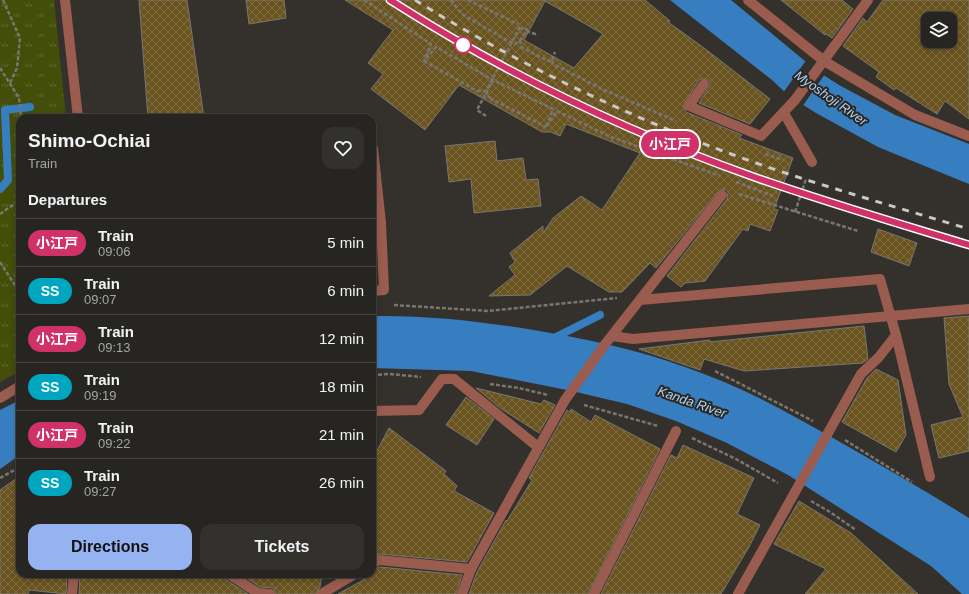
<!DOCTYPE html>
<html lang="en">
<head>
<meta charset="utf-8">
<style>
  :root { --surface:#272521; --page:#33312e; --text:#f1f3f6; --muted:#a4a5a5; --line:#43423f; --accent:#95b2f1 }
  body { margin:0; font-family:Helvetica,"Noto Sans JP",sans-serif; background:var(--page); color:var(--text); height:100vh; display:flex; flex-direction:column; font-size:15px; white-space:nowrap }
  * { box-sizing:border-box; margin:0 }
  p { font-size:13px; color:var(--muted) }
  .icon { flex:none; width:22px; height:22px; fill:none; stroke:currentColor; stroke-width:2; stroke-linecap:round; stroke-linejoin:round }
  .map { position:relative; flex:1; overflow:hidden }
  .drawer { position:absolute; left:16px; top:114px; width:360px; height:464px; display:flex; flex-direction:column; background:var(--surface); border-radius:12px; box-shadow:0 2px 6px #0003,0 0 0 1px var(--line) }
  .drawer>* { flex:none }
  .badge { padding:0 8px; border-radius:13px; font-size:14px; line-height:26px }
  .fabs { position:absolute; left:921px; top:12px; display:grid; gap:8px }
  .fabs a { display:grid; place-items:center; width:36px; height:36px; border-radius:8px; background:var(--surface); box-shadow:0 2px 6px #0003,0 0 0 1px var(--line); font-size:20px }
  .map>.badge { position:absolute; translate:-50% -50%; box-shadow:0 0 0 2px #fff }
  h2 { padding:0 12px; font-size:15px; line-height:36px }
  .round { display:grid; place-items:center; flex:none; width:42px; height:42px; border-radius:12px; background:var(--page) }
  .summary { display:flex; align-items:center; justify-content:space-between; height:68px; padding:0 12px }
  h1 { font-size:19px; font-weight:800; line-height:30px }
  .primary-button { display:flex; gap:8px; margin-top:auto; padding:8px 12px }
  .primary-button a { flex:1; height:46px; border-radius:12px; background:var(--accent); color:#111; font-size:16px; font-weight:800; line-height:46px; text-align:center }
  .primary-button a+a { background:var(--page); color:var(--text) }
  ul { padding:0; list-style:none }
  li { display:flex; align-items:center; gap:12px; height:48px; padding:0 12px; border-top:1px solid var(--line) }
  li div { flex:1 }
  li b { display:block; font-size:15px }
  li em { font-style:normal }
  li .badge { min-width:44px; font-weight:700; text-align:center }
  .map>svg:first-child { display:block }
  .park { fill:url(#park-tufts) }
  .water { fill:#377ec0 }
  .pier { fill:#34312c }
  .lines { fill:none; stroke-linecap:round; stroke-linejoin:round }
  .stream { stroke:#377ec0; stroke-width:8 }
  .building { fill:url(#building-cross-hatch); stroke:#7a7771; fill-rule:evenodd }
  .path { stroke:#797672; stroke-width:2.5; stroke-dasharray:4 2; stroke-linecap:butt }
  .service { stroke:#995c4f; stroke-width:10 }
  .minor { stroke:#995c4f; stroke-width:10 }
  .rail { stroke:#cac8c5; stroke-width:3; stroke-dasharray:7 7; stroke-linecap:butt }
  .path-bridge { stroke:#797672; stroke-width:2.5; stroke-dasharray:4 2; stroke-linecap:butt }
  .line-casing { stroke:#fff; stroke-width:9 }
  .line { stroke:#d13169; stroke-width:6 }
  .stop-dot { fill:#fff; stroke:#d13169; stroke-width:2 }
  .labels { text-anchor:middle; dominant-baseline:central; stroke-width:4; stroke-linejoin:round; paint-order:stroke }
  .water-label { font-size:13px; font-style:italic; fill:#b1d3f7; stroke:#2a2722 }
</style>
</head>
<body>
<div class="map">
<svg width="969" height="594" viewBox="0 0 969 594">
  <defs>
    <pattern id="park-tufts" width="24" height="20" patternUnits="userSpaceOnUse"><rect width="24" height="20" fill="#434f08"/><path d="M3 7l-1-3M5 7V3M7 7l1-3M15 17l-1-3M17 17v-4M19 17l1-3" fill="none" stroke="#5e682c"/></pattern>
    <pattern id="building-cross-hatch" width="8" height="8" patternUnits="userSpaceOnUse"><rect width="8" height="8" fill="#69531f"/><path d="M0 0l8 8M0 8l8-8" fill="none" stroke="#7f6c40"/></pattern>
  </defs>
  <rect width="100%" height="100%" fill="#34312c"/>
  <path class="park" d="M 0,0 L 54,0 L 66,118 L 20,118 L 20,371 L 0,382 Z"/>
  <path class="water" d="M 670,0 L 731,0 L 817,71 L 839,85 L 895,115 L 969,144 L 969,184 L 878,147 L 816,113 L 789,96 L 772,80 Z
    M 372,316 C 430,315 487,322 545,332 C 603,342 654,354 709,376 C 752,392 793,416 833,438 C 879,464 924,490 969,518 L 969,594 L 962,594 L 931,566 L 788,475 L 727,443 L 676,421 L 627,404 L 572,391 L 471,371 L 372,368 Z
    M 20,400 L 20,455 L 0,469 L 0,410 Z"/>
  <path class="pier" d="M 807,59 L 825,74 L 802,107 L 783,93 Z"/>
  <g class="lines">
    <path class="stream" d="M 0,189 L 8,180 L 5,110 L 30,107
      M 550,340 L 600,315"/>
  </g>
  <path class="building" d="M 139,0 L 187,0 L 204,118 L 148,118 Z
    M 246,0 L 284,0 L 286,18 L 249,24 Z
    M 345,0 L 645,0 L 670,21 L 668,22 L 704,48 L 770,99 L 750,124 L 699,103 L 710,85 L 710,81 L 704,78 L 699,80 L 683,106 L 686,112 L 742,135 L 739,138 L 793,158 L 774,209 L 778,210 L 770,231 L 750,224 L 748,231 L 743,229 L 705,281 L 685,283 L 681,287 L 667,276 L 727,199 L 728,192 L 726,190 L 720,189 L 656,268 L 650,263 L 622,292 L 609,292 L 567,266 L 530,295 L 489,296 L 515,275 L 509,267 L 515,262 L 510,253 L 543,226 L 543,233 L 553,218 L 581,196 L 602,210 L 640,153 L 566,124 L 560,136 L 551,132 L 542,132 L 459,85 L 425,130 L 371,89 L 383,74 L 368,63 L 393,30 ZM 545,1 L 603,34 L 574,68 L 524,40 Z
    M 781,0 L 842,0 L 853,9 L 832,38 L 826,34 L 825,35 Z
    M 883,0 L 969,0 L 969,119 L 945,101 L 937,114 L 896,88 L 894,90 L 876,77 L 879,72 L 843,46 L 863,18 L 867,22 ZM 928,19 L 950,19 L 950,41 L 928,41 Z
    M 495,141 L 497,161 L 523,158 L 526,180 L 538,179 L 541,206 L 474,213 L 471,179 L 449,182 L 445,146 Z
    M 878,229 L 917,243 L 909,266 L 871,252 Z
    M 969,316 L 969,451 L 939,458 L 931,425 L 963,417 L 949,384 L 944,318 Z
    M 864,326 L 868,359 L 863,363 L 744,371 L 704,359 L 700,370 L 639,349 L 710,340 L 709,342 Z
    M 876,369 L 898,380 L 906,435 L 896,452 L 842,422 L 867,378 Z
    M 476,388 L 541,404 L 544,400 L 555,405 L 539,433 L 500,408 Z
    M 466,397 L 494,419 L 477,445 L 446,425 Z
    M 571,409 L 591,422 L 595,415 L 660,449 L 588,594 L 469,594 L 477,572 L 506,520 L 507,521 L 532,480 L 529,478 L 567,410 L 570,412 Z
    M 389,428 L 446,471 L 444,474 L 457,486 L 454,491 L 494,513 L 467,562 L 380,554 L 372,557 L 372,460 Z
    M 683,445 L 754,478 L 737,514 L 760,525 L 749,547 L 721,594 L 601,594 L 671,455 L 677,458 Z
    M 20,476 L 20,574 L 67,574 L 66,594 L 29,590 L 28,594 L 0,594 L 0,490 Z
    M 799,501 L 851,533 L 918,594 L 805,594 L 826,569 L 774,544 Z
    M 380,567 L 462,575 L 456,594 L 338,594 L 372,575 L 372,570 Z
    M 80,574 L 223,574 L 225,579 L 248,594 L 79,594 Z
    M 241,574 L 322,574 L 320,587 L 315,594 L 276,594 L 273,588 L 260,587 Z"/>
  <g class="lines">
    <path class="path" d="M 3,0 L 20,38 L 17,68 L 10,83
      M 364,0 L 431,44 L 424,61 L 436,47 L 493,80 L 553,109 L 546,127 L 557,111 L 609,136 L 720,176
      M 451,0 L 462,14 L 508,41 L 515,44 L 520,41 L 521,47 L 548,61 L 552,60 L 553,64 L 604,90 L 676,121
      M 468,0 L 518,24
      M 519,29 L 523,28 L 528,30
      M 520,41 L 526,31 L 538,35
      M 552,60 L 555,52
      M 424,61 L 477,91
      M 0,68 L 19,98 L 21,118
      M 490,98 L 546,127
      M 486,116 L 477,110 L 493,80
      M 765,154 L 783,160
      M 736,182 L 773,196
      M 739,194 L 858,231
      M 795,212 L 806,179
      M 0,214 L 20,200
      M 0,262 L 20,293
      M 394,305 L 488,311 L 617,298
      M 715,371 L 813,421
      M 372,375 L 390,374 L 421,377
      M 490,384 L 519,388 L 548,395
      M 584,405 L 658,426
      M 692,438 L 736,459 L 778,483
      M 845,440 L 912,482
      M 0,478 L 20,467
      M 811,501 L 830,512 L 856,530"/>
    <path class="service" d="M 704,84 L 689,106 L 761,136 L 795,100
      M 784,113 L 812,162
      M 372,291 L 384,290 L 381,223 L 373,148
      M 896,335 L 930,477
      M 612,336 L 633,339 L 969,309
      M 372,411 L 419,410 L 442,379 L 454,379 L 538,447
      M 372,564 L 379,560 L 471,569
      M 229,574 L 258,593 L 270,594
      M 321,594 L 355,574
      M 594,594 L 676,431"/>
    <path class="minor" d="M 65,0 L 78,118
      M 748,0 L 824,61 L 915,115 L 969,136
      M 795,100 L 868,0
      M 640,300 L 880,279 L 896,335 L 879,357 L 861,374 L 738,594
      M 0,398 L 20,386
      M 72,594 L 74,574
      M 462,594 L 471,569 L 565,400 L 606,343 L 722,195"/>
    <path class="rail" d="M 391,0 C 504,73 627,133 754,177 C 825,202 897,223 969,245
      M 415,0 C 535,75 671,137 807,180 C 861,197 915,213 969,229"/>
    <path class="path-bridge" d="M 477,91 L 486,91 L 519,29 L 518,24
      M 486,91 L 490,98"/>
  </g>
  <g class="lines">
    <g class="line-casing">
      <path id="line" d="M 390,0 C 504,73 627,132 754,177 C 825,202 897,223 969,245"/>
    </g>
    <use href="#line" class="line"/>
  </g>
  <circle class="stop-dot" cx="463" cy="45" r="8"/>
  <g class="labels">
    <g class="water-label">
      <text transform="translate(831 98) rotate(35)">Myoshoji River</text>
      <text transform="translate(692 402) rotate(19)">Kanda River</text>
    </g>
  </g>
</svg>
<div class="fabs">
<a><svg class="icon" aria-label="layers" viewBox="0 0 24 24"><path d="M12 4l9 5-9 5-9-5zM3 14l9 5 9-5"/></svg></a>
</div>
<b class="badge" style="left:670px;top:144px;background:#d13169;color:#fff">小江戸</b>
<section class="drawer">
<div class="summary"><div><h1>Shimo-Ochiai</h1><p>Train</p></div><a class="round"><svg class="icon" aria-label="heart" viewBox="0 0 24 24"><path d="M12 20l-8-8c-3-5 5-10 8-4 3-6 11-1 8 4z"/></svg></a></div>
<h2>Departures</h2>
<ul>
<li><span class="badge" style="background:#d13169;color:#fff">小江戸</span><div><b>Train</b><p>09:06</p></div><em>5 min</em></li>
<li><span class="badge" style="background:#00a6bf;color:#fff">SS</span><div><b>Train</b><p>09:07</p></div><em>6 min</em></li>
<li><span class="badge" style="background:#d13169;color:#fff">小江戸</span><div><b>Train</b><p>09:13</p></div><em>12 min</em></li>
<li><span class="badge" style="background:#00a6bf;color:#fff">SS</span><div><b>Train</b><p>09:19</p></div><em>18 min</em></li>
<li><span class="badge" style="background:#d13169;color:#fff">小江戸</span><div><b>Train</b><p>09:22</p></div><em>21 min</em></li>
<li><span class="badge" style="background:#00a6bf;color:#fff">SS</span><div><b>Train</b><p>09:27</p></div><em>26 min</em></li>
</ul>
<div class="primary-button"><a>Directions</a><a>Tickets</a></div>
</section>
</div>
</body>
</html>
